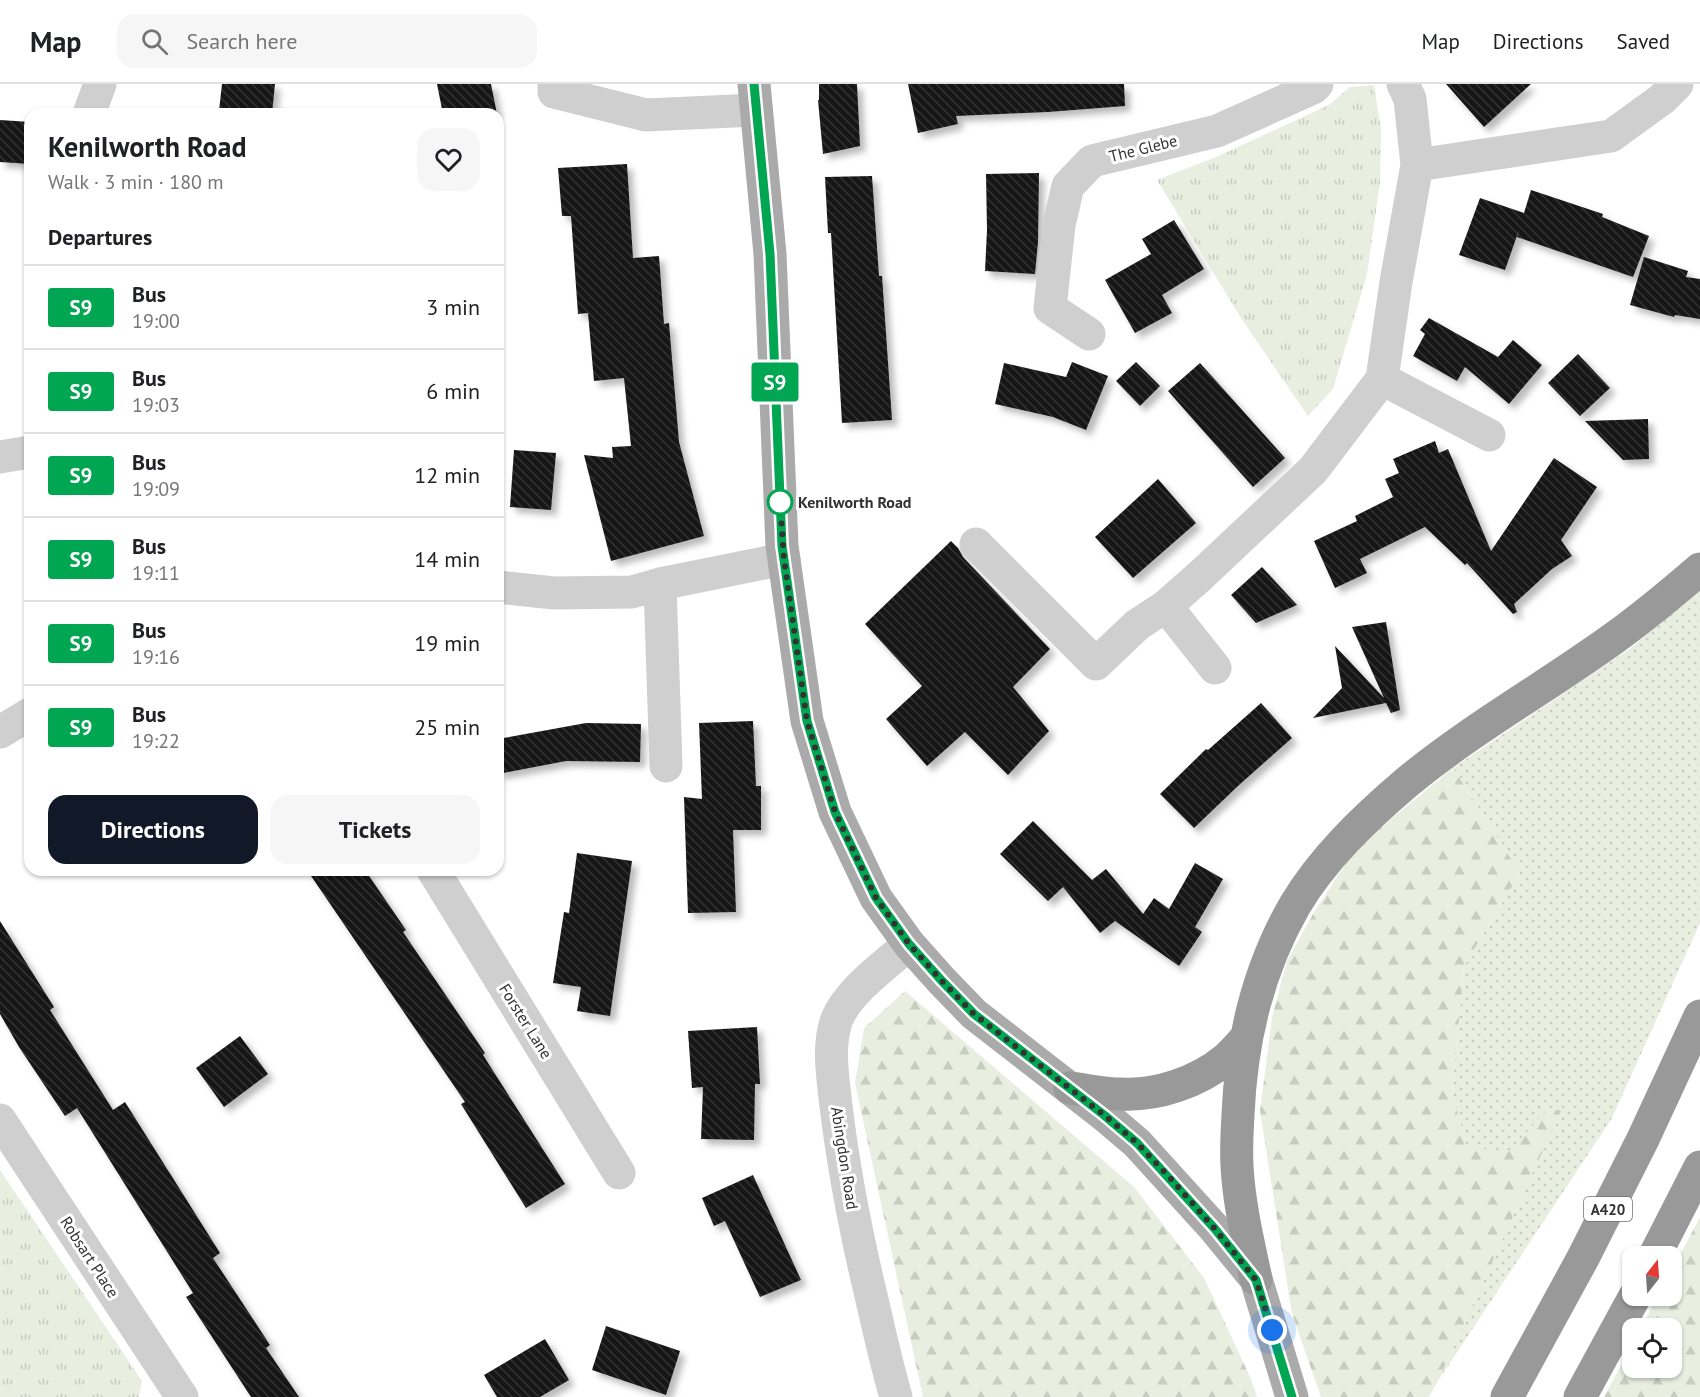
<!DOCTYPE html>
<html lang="en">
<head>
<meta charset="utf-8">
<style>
  :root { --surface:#fff; --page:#f6f6f6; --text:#202124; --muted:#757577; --line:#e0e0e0; --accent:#111827 }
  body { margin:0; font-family:"PT Sans",sans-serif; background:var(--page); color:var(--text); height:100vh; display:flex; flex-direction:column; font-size:22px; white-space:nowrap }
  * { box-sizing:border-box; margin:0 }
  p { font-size:20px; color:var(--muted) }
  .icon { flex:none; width:33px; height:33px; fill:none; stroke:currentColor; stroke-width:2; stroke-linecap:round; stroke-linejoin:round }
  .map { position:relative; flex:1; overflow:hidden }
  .details { position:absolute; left:24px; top:24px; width:480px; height:768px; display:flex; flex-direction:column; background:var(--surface); border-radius:18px; box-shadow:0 2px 4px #0004 }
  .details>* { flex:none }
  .badge { padding:0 12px; border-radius:4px; font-size:21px; line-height:39px }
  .needle { width:39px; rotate:17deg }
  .fabs { position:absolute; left:1622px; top:1162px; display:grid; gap:12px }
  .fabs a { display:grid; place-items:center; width:60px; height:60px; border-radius:12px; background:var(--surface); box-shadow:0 2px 4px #0004; font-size:30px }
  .you { position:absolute; width:30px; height:30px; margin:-15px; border:4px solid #fff; border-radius:50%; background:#1a73e8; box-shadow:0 0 0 9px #1a73e833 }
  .map>.badge { position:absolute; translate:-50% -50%; box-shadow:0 0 0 3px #fff }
  h2 { padding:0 24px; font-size:22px; line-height:54px }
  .round { display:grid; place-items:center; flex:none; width:63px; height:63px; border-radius:18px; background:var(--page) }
  .headline { display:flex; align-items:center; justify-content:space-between; height:102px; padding:0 24px }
  h1 { font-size:28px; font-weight:600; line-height:45px }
  .primary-button { display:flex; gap:12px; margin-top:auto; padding:12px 24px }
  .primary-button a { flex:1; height:69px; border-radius:18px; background:var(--accent); color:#fff; font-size:24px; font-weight:600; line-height:69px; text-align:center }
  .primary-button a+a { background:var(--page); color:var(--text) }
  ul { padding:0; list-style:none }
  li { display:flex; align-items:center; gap:18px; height:84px; padding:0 24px; border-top:2px solid var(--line) }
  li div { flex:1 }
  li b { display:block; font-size:22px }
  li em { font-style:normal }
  li .badge { min-width:66px; font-weight:700; text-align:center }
  header { display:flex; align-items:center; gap:36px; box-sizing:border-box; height:84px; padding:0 30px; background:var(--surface); border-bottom:2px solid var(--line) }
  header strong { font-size:28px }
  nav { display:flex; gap:33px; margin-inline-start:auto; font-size:21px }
  .search { width:420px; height:54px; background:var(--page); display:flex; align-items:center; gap:15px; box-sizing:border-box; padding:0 21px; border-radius:18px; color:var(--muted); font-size:22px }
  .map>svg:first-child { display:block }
  .grass { fill:url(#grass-dots) }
  .forest { fill:url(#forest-firs) }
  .park { fill:url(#park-tufts) }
  .building { fill:url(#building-back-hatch); filter:url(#shadow) }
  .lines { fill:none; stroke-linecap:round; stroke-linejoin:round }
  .minor { stroke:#cfcfcf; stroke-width:33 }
  .major { stroke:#aaa; stroke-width:33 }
  .highway { stroke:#999; stroke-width:33 }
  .line-casing { stroke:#fff; stroke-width:14 }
  .line { stroke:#00a651; stroke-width:9 }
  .walk { stroke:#323232; stroke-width:6; stroke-dasharray:0 10.8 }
  .stop-dot { fill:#fff; stroke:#00a651; stroke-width:3 }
  .labels { text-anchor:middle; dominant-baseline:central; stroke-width:6; stroke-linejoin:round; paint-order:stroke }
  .shield { fill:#fff; stroke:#707070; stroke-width:1.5 }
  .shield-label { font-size:15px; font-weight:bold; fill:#323232 }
  .street-label { font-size:16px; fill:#323232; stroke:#fff }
  .stop-label { font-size:16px; font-weight:bold; fill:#323232; stroke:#fff; text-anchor:start }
</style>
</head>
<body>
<header>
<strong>Map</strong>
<div class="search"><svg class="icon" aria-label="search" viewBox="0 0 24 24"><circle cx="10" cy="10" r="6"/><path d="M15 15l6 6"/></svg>Search here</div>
<nav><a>Map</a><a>Directions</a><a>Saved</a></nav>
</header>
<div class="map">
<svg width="1700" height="1313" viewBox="0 0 1700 1313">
  <defs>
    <pattern id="grass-dots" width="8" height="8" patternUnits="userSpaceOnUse" patternTransform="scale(1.5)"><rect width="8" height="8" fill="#e8eee0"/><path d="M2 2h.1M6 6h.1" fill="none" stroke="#c7cdc1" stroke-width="1.8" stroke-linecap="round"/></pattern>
    <pattern id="forest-firs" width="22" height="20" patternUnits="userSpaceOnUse" patternTransform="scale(1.5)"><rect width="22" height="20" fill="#e8eee0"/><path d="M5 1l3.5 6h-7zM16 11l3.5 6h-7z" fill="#c7cdc1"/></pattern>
    <pattern id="park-tufts" width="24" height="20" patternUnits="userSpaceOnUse" patternTransform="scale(1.5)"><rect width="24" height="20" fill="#e8eee0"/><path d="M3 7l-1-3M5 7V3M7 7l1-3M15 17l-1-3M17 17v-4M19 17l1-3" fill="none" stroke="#c7cdc1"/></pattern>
    <pattern id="building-back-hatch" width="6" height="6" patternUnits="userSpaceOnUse" patternTransform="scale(1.5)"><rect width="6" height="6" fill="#191919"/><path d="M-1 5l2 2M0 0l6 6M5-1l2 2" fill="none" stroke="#323232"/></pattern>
    <filter id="shadow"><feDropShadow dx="5.5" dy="5.5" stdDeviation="3" flood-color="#0004"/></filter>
  </defs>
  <rect width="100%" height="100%" fill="#fff"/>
  <path class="grass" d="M 1700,505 L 1700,839 L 1612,1034 L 1438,1297 L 1560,1028 L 1508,1068 L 1467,1064 L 1452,1009 L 1464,882 L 1520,789 L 1453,684 L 1631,564 Z"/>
  <path class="forest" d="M 1453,684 L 1520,789 L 1464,882 L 1452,1009 L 1467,1063 L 1508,1068 L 1549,1024 L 1561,1027 L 1438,1297 L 1429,1313 L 1321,1313 L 1292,1230 L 1260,1027 L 1272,933 L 1287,877 L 1313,830 L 1355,765 Z
    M 905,907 L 1134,1103 L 1204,1194 L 1251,1295 L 1257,1313 L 923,1313 L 855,999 L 864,944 Z
    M 1700,1133 L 1700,1313 L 1604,1313 L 1632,1261 L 1632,1284 L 1671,1284 L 1671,1245 L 1640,1245 L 1658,1212 L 1671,1212 L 1671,1188 Z"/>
  <path class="park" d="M 1374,1 L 1381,45 L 1380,98 L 1367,190 L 1333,305 L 1308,332 L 1241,234 L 1157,96 L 1216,73 L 1329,21 L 1350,3 Z
    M 0,1086 L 142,1297 L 139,1313 L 0,1313 Z"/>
  <path class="building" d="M 222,0 L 275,0 L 272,30 L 244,30 L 219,27 Z
    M 437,0 L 491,0 L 497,30 L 443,30 Z
    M 819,0 L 857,0 L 860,62 L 823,70 L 818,16 L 819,16 Z
    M 908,0 L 1124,0 L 1125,22 L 1048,28 L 956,32 L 958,40 L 918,49 Z
    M 1446,0 L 1531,0 L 1484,43 Z
    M 0,36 L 30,38 L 30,80 L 0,78 Z
    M 627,80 L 633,174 L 659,172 L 664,240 L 669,239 L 679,358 L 704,452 L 611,477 L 584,371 L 613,374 L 612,363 L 631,362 L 624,294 L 594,297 L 588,229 L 578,230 L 571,132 L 562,132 L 558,84 Z
    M 1039,89 L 1038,158 L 1035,190 L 985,187 L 987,146 L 986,90 Z
    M 872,92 L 879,192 L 882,192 L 892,336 L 842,339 L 831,149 L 828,149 L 825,93 Z
    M 1531,106 L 1603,130 L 1602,133 L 1649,152 L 1633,193 L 1517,153 L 1519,146 L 1505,186 L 1459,171 L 1480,114 L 1524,129 Z
    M 1174,136 L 1204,185 L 1162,211 L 1172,229 L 1135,249 L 1105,196 L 1151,170 L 1142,155 Z
    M 1644,173 L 1688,187 L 1686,193 L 1700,195 L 1700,235 L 1675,231 L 1674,233 L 1630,221 Z
    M 1429,234 L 1498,273 L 1513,256 L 1542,281 L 1509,320 L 1465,283 L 1457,297 L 1413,272 L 1425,250 L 1420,246 Z
    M 1578,270 L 1610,304 L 1580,332 L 1548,299 Z
    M 1072,278 L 1108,292 L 1086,346 L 1053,333 L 995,320 L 1004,279 L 1066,293 Z
    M 1136,278 L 1160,302 L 1140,322 L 1116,297 Z
    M 1200,279 L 1285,374 L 1253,403 L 1168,307 Z
    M 1648,335 L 1649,375 L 1623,376 L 1585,337 Z
    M 1435,357 L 1439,369 L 1448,365 L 1491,467 L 1554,374 L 1597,403 L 1561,456 L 1572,472 L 1552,485 L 1514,520 L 1517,528 L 1513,530 L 1467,479 L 1465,481 L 1425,443 L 1360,475 L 1367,489 L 1335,504 L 1314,457 L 1357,437 L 1355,432 L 1393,413 L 1385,395 L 1399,389 L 1393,375 Z
    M 514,366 L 556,369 L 551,426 L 510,423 Z
    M 1158,395 L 1196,439 L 1133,494 L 1095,453 Z
    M 951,457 L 958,464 L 963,473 L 1050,565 L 1013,603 L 1049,647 L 1008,691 L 965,648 L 927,682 L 886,635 L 922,602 L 865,540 Z
    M 1262,483 L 1297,521 L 1256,539 L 1231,511 Z
    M 1386,538 L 1400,626 L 1391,629 L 1386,619 L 1313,634 L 1342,604 L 1335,562 L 1384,614 L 1352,543 Z
    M 1261,619 L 1292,654 L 1239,701 L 1194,744 L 1160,710 L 1206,665 L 1208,666 Z
    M 753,637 L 756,702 L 761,702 L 761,746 L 733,746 L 736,828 L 688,829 L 684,713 L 702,715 L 699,639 Z
    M 586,639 L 641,640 L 640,678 L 566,677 L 498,690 L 498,655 Z
    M 1033,737 L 1092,796 L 1106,785 L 1143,830 L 1154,814 L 1169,825 L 1195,779 L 1223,795 L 1195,843 L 1202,848 L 1179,882 L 1115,837 L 1100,849 L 1063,803 L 1048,817 L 1000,770 Z
    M 577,769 L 632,777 L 610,932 L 577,927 L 581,903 L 553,899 L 564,828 L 569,829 Z
    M 307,786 L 365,786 L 406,846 L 403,848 L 485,969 L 483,971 L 565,1100 L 526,1124 L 461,1020 L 465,1018 Z
    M 0,837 L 54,923 L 50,926 L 113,1026 L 125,1018 L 220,1169 L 213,1174 L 270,1261 L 266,1264 L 299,1313 L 251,1313 L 186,1213 L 193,1209 L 77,1024 L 65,1032 L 19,963 L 0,930 Z
    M 757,943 L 760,1000 L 755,1000 L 754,1056 L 701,1055 L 703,1003 L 692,1004 L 688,947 Z
    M 240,952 L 268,990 L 224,1023 L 196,984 Z
    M 753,1091 L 801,1196 L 760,1213 L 725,1137 L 714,1142 L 702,1114 Z
    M 606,1242 L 680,1267 L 666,1311 L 592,1286 Z
    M 545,1255 L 569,1296 L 540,1313 L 497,1313 L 484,1291 Z"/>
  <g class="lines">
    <path class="minor" d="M 554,0 L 554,8 L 646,31 L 756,26
      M 89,30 L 100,0
      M 1417,81 L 1611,52 L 1662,15 L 1677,0
      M 1089,250 L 1050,224 L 1059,141 L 1068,102 L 1092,77 L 1217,47 L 1313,4 L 1317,0
      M 1382,295 L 1489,351
      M 0,373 L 30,368
      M 976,460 L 1096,580 L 1137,541 L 1166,522
      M 660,500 L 666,682
      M 498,503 L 554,509 L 632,508 L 660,500 L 784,475
      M 1215,584 L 1166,522 L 1199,493 L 1313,386 L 1382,295 L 1396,198 L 1417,81 L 1410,15 L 1403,0
      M 0,648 L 30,630
      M 433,786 L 619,1089
      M 0,1036 L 182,1313
      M 896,1313 C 887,1282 880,1251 873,1220 C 857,1154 844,1088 836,1022 C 833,994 827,962 837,935 C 849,906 886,881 909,860"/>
    <path class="major" d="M 754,0 L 770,170 L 782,462 L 807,637 L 835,728 L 876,814 L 909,860 L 942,897 L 974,930 L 1104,1031 L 1137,1059 L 1215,1145 L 1256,1195 L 1292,1313"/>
    <path class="highway" d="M 1070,1004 C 1087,1006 1104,1010 1121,1010 C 1157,1012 1198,998 1226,975 C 1233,969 1239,962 1245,955
      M 1654,1173 L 1700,1083
      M 1256,1195 C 1248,1158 1239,1120 1237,1082 C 1236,1065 1237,1048 1238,1031 C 1241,958 1258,885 1295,821 C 1323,774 1365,734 1406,699 C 1470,646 1543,605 1610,557 C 1641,535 1671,510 1700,485
      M 1507,1313 L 1583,1174 L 1643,1055 L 1700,932
      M 1580,1313 L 1635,1212"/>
  </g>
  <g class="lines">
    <g class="line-casing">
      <path id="line" d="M 754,0 L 770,170 L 782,462 L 807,637 L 835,728 L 876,814 L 909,860 L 942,897 L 974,930 L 1104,1031 L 1137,1059 L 1215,1145 L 1256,1196 L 1292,1313"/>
    </g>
    <use href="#line" class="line"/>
    <path class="walk" d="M 780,418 L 784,475 L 807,637 L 835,728 L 876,814 L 909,860 L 942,897 L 974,930 L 1104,1031 L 1137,1059 L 1172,1096 L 1215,1145 L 1256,1196 L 1272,1246"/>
  </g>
  <circle class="stop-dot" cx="780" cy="418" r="12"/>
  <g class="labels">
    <rect class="shield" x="1584" y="1113" width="48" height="24" rx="4.5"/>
    <g class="shield-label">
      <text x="1608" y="1125">A420</text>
    </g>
    <g class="street-label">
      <text transform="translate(1143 64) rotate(-14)">The Glebe</text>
      <text transform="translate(526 937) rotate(58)">Forster Lane</text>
      <text transform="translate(845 1074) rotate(81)">Abingdon Road</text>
      <text transform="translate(90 1173) rotate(57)">Robsart Place</text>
    </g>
    <g class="stop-label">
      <text x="798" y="418">Kenilworth Road</text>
    </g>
  </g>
</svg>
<div class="fabs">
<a><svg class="needle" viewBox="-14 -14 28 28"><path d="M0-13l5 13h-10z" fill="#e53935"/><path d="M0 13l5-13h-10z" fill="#757577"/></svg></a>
<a><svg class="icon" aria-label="locate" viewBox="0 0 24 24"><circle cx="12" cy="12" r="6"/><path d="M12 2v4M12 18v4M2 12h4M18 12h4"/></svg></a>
</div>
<div class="you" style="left:1272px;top:1246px"></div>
<b class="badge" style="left:775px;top:298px;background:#00a651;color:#fff">S9</b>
<section class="details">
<div class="headline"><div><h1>Kenilworth Road</h1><p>Walk · 3 min · 180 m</p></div><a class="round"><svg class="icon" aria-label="heart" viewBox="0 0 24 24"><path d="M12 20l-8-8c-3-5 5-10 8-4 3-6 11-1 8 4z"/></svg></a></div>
<h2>Departures</h2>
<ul>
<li><span class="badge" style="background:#00a651;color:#fff">S9</span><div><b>Bus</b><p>19:00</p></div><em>3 min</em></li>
<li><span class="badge" style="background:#00a651;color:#fff">S9</span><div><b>Bus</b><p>19:03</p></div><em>6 min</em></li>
<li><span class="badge" style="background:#00a651;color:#fff">S9</span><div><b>Bus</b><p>19:09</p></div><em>12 min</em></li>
<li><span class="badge" style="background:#00a651;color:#fff">S9</span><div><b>Bus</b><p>19:11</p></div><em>14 min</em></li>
<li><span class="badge" style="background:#00a651;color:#fff">S9</span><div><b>Bus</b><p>19:16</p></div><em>19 min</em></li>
<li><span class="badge" style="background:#00a651;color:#fff">S9</span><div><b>Bus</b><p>19:22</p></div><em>25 min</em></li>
</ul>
<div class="primary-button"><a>Directions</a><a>Tickets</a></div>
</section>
</div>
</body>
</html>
